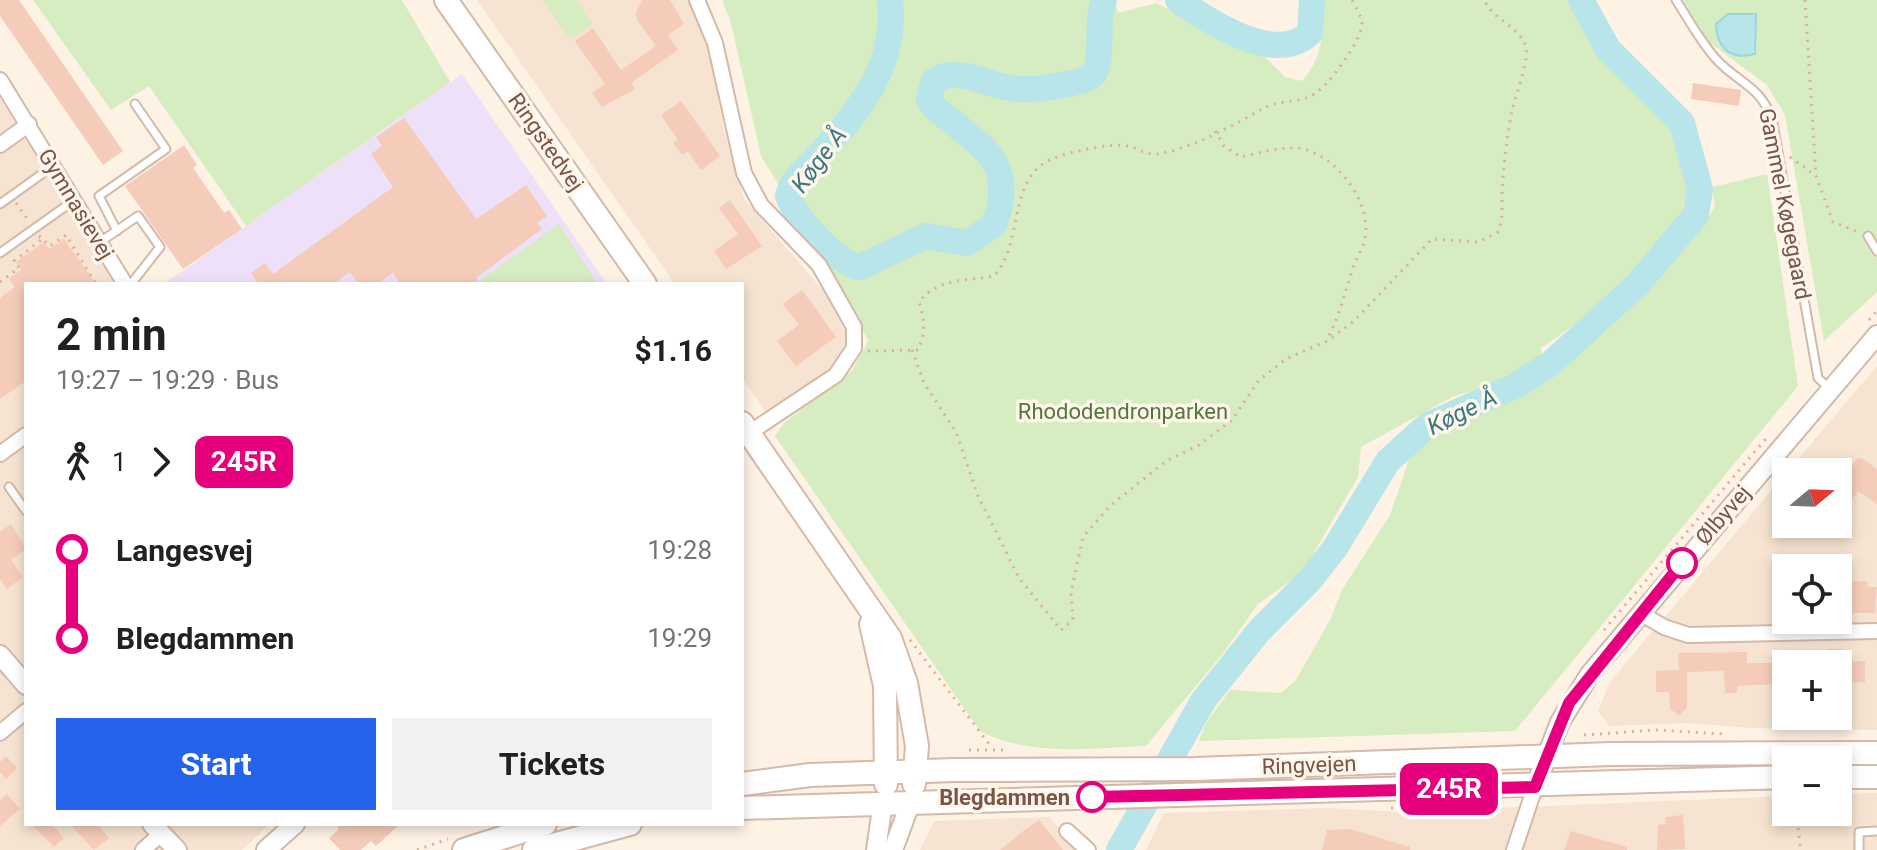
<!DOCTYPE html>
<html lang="en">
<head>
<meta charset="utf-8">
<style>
  :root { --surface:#fff; --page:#f2f2f2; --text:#202124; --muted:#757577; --accent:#2563eb }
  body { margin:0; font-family:Roboto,sans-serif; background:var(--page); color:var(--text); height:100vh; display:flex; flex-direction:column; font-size:30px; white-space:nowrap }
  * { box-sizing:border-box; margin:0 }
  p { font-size:26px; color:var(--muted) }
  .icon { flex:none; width:44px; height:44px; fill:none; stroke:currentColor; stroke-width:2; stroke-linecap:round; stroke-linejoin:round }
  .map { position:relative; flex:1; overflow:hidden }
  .side { position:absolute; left:24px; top:282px; width:720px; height:544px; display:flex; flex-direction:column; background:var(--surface); border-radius:0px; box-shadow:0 4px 12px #0003 }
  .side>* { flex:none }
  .badge { padding:0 16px; border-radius:12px; font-size:28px; line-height:52px }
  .needle { width:52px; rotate:71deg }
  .tools { position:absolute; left:1772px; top:458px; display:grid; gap:16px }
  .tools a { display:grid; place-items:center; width:80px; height:80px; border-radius:0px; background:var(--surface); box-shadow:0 4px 12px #0003; font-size:40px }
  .map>.badge { position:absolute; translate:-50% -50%; box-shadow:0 0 0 4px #fff }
  .legs { display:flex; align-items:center; gap:12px; height:88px; padding:0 32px; font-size:26px }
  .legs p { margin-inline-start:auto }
  .overview { display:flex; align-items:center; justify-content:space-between; height:136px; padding:0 32px }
  h1 { font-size:44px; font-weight:700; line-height:60px }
  .button { display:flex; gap:16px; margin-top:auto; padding:16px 32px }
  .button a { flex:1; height:92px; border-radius:0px; background:var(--accent); color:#fff; font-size:32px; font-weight:700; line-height:92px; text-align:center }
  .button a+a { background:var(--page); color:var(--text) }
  ul { padding:0 32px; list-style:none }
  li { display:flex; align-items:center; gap:28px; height:88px; font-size:30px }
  li i { display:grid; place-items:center; width:12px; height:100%; margin:0 10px; background:currentColor }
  li i::after { content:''; width:20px; height:20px; margin:-10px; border:6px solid; border-radius:50%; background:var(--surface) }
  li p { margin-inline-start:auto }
  li:first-child i { background:linear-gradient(#0000 50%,currentColor 0) }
  li:last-child i { background:linear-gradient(currentColor 50%,#0000 0) }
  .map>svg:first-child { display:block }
  .residential { fill:#f6e3d1; fill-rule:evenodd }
  .education { fill:#efe0fa }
  .green { fill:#d6ecc1 }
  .water { fill:#b7e5e9; stroke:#9cd6db; stroke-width:2 }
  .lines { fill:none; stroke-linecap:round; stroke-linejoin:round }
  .river { stroke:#b7e5e9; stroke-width:26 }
  .building { fill:#f5ccb9 }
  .service-casing { stroke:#d2baab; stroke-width:11 }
  .minor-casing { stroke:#d2baab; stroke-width:18 }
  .tertiary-casing { stroke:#d2baab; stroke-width:22 }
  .secondary-casing { stroke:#d5b9a9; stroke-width:26 }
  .path { stroke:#daaf9c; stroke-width:3; stroke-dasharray:2 6; stroke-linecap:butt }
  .service { stroke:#fff; stroke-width:7 }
  .minor { stroke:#fff; stroke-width:14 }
  .tertiary { stroke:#fff; stroke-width:18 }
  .secondary { stroke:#fff; stroke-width:22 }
  .line-1-casing { stroke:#fff; stroke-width:18 }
  .line-1 { stroke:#e6007e; stroke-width:12 }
  .stop-1-dot { fill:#fff; stroke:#e6007e; stroke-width:4 }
  .labels { text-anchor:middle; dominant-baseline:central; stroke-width:7; stroke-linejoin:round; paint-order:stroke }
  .street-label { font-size:22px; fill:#785547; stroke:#fff6eb }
  .park-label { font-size:22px; fill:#52793c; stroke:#fff6eb }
  .stop-label { font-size:22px; font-weight:bold; fill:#785547; stroke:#fff6eb; text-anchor:end }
  .water-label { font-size:24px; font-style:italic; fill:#3a787e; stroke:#fff6eb }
</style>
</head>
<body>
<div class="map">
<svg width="1877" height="850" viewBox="0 0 1877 850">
  <rect width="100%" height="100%" fill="#fef2e4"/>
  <path class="residential" d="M 477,0 L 691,0 L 707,39 L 723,127 L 744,199 L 825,293 L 848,337 L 833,367 L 765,411 L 742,378 L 742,284 L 675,284 Z
    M 0,98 L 114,284 L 26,284 L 26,824 L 270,824 L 242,850 L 0,850 Z
    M 1877,366 L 1877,730 L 1752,728 L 1687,723 L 1609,726 L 1598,711 L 1610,682 L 1786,473 L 1786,524 L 1838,524 L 1838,472 L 1787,472 ZM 1786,568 L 1838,568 L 1838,620 L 1786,620 ZM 1786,664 L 1838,664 L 1838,716 L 1786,716 Z
    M 1877,793 L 1877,850 L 1146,850 L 1164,813 L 1328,808 L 1401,812 L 1786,796 L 1786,812 L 1838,812 L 1838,794 Z
    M 1049,817 L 1078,850 L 920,850 L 934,821 Z"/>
  <path class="education" d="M 462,74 L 607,284 L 164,284 Z"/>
  <path class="green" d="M 33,0 L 402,0 L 450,82 L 246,226 L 149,86 L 111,110 Z
    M 543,0 L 576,0 L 592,24 L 570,39 Z
    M 722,0 L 1114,0 L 1118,13 L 1156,3 L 1265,57 L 1285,77 L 1302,81 C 1323,57 1326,30 1317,0 L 1573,0 L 1595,50 L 1671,124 L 1678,136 L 1693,198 L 1678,226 L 1665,235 L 1636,274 L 1594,311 L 1541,348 L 1541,355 L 1535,361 L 1484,387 L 1452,397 L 1361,447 L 1358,477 L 1309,561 L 1297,576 L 1258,604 L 1224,652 L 1146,746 C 1093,748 1029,757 980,731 L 775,436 L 784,423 L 852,371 L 868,341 L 850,302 L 761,156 L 731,23 Z
    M 1683,0 L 1877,0 L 1877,292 L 1824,341 L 1785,115 L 1767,85 L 1709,42 Z
    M 1767,174 L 1798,386 L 1515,731 L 1199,741 L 1206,723 L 1230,690 L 1281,693 L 1296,680 L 1330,620 L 1342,590 L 1390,515 L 1411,454 L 1453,425 L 1513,401 L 1538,385 L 1601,332 L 1638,295 L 1652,288 L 1685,242 L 1704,225 L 1715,207 L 1712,187 Z
    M 559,224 L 598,284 L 475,284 Z"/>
  <path class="water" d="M 1728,14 L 1756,14 L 1755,54 C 1731,60 1717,49 1716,24 Z"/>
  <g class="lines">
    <path class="river" d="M 890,0 C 898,65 858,113 817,157 C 807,168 791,180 788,196 C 795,217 837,264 860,267 L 926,236 L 967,243 L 994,225 C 1020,159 975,143 935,108 L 929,99 L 934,81 C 958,64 991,88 1017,89 C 1036,90 1054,87 1072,83 C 1080,81 1089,80 1094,73 C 1104,57 1095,21 1104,0
      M 1178,0 C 1210,22 1276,66 1310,33 L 1312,0
      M 1119,850 L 1203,701 L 1259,631 L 1309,581 L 1335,548 L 1388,461 L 1428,425 L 1515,386 L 1550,364 L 1637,285 L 1696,215 L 1700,189 L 1682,123 L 1608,49 L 1581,0"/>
  </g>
  <path class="building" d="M 0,0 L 19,0 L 123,151 L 103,165 L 0,16 Z
    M 642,0 L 670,0 L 684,24 L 668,35 L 678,50 L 631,83 L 635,89 L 602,107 L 592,93 L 605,84 L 575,41 L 593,28 L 621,70 L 656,46 L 637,20 L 636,12 Z
    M 1693,83 L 1741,90 L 1739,106 L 1691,99 Z
    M 681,101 L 720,156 L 701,170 L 688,151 L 682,155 L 673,143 L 678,140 L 661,115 Z
    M 404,118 L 476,219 L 526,185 L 547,216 L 537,223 L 542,229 L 476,278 L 481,284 L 400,284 L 393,273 L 377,284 L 359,284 L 350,272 L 333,284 L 259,284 L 251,273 L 265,263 L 273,274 L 393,187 L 371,154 L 382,146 L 376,137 Z
    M 184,145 L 197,165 L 193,168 L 224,213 L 229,210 L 242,229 L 183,269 L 125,186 Z
    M 730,200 L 762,246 L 726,269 L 714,251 L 738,234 L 719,208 Z
    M 64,239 L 96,284 L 26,284 L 26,381 L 0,399 L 0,298 L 15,287 L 9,279 L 21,270 L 16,262 L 44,242 L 49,249 Z
    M 802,290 L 836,337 L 796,366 L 777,341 L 799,325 L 783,304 Z
    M 1862,458 L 1877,469 L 1877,504 L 1858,491 L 1838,520 L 1838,486 L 1857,459 Z
    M 11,524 L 26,549 L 11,560 L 23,577 L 7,589 L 0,579 L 0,532 Z
    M 1867,581 L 1868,587 L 1877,587 L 1875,613 L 1849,613 L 1849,603 L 1838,604 L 1838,582 Z
    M 1827,649 L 1844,649 L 1844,662 L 1865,661 L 1865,682 L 1839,682 L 1839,664 L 1828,664 Z
    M 1747,652 L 1747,663 L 1775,663 L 1776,684 L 1737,686 L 1737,693 L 1725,693 L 1724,671 L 1687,672 L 1687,708 L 1679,715 L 1670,709 L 1669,692 L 1656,692 L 1656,671 L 1679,670 L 1678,653 Z
    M 6,756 L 17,768 L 6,779 L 0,772 L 0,762 Z
    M 7,794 L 20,809 L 0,826 L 0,800 Z
    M 1683,815 L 1685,849 L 1657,850 L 1658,825 L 1666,824 L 1665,817 Z
    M 1039,820 L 1063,850 L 1000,850 L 1023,831 Z
    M 31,824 L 51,824 L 64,838 L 54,847 Z
    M 70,824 L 97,824 L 109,838 L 94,850 Z
    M 338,824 L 400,824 L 376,846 L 371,841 L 361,850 L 340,850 L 329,838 L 338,830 Z
    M 1350,829 L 1410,847 L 1410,850 L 1322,850 L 1327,830 Z
    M 1571,831 L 1627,847 L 1627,850 L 1564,850 Z"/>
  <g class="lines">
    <g class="service-casing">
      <path id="service" d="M 1676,0 C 1689,20 1700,41 1716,59 C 1738,83 1759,85 1772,118 L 1818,378 L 1829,388
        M 0,204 L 53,166
        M 117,231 L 99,196 L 166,149 L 135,104
        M 1868,236 L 1877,251
        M 100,242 L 138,216 L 160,247 L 131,284
        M 0,253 L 73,201
        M 9,487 L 26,511
        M 1859,850 L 1859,832 L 1877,831"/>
    </g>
    <g class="minor-casing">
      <path id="minor" d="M 697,0 L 715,43 L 744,173 L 761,205 L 819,265 L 854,327 L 854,348 L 836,375 L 749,433
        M 0,80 L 125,284
        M 0,145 L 29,124
        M 0,454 L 26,435
        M 1640,613 L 1664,627 L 1688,635 L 1877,631
        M 0,733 L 26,711
        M 1067,831 L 1088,850
        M 143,850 L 161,834
        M 1514,850 L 1535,787"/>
    </g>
    <g class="tertiary-casing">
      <path id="tertiary" d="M 0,655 L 26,685
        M 1535,787 L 1560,722 L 1590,674 L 1877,335
        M 152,824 L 177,850
        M 266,850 L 295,824
        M 876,850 L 883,802
        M 893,850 L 911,801"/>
    </g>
    <g class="secondary-casing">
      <path id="secondary" d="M 446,0 L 645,284
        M 742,423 L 890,638 L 906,683 L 917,746 L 914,784
        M 871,624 L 885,686 L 886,784
        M 1838,777 L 1877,777
        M 742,784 L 810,775 L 954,770 L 1195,769 L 1611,754 L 1877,753
        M 742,808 L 1786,777
        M 464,850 L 545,824
        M 534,850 L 630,824"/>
    </g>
    <path class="path" d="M 1805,0 L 1816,176 L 1833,222 L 1858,232
      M 1215,131 L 1224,146 L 1241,157 C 1260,153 1284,145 1303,149 C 1338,157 1372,203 1365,239 C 1363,249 1356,258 1353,268 C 1345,292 1340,314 1328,338
      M 1790,157 L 1816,176
      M 16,203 L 28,220
      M 39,236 L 50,246 L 66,235 L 96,284
      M 0,282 L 19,268 L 14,261 L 41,240
      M 1869,320 L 1877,311
      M 912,350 L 924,383 L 956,432 L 978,496 L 1019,578 L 1061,630 L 1073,620 L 1071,592 L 1083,537 L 1111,505 L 1166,461 L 1199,445 L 1232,420 L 1259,380 L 1286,359 L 1327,341 L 1354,321 L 1432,239 L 1479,242 L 1498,232 C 1503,218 1502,210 1502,196 C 1503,168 1507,137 1512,110 C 1516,94 1531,56 1525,44 C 1517,25 1489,17 1485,0
      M 868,351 L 918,350 C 926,332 925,320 919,302 C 937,278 967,281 994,276 C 1024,242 1008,184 1046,162 C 1061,153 1112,142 1129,146 C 1139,149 1146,155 1158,154 C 1194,148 1233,125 1264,108 C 1278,100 1297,103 1311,96 C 1326,90 1364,38 1362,22 C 1361,16 1355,6 1352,0
      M 1604,630 L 1769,435
      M 910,640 L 992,748
      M 1584,735 L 1656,730 L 1724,734
      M 969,750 L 1009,750
      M 1391,808 L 1451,807
      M 1796,812 L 1801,850
      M 417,850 L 448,839"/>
    <use href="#service" class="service"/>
    <use href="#minor" class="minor"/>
    <use href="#tertiary" class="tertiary"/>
    <use href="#secondary" class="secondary"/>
  </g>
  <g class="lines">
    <g class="line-1-casing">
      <path id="line-1" d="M 1092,797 L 1535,787 L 1569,703 L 1682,563"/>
    </g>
    <use href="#line-1" class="line-1"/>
  </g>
  <g class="stop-1-dot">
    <circle cx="1682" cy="563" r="14"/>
    <circle cx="1092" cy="797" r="14"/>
  </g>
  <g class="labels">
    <g class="street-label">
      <text transform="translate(546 142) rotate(55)">Ringstedvej</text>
      <text transform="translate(76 204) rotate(59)">Gymnasievej</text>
      <text transform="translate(1785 204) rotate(79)">Gammel Køgegaard</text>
      <text transform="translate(1723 515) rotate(-49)">Ølbyvej</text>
      <text transform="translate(1309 765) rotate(-2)">Ringvejen</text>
    </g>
    <g class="park-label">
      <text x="1123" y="411">Rhododendronparken</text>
    </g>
    <g class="stop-label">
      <text x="1070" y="797">Blegdammen</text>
    </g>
    <g class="water-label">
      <text transform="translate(819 160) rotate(-53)">Køge Å</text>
      <text transform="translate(1462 412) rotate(-26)">Køge Å</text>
    </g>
  </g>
</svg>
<div class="tools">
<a><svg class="needle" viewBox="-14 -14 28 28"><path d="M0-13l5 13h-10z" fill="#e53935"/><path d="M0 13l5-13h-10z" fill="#757577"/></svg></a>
<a><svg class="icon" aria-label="locate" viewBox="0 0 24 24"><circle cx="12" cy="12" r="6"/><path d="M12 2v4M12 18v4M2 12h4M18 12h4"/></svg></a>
<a>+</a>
<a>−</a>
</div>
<b class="badge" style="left:1449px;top:789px;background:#e6007e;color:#fff">245R</b>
<section class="side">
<div class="overview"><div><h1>2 min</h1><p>19:27 – 19:29 · Bus</p></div><b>$1.16</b></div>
<div class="legs"><svg class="icon" aria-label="walk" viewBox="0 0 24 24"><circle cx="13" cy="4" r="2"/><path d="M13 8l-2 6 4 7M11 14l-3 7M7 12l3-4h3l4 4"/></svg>1<svg class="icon" aria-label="forward" viewBox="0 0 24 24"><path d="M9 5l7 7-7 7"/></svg><b class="badge" style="background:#e6007e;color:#fff">245R</b></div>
<ul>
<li><i style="color:#e6007e"></i><b>Langesvej</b><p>19:28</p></li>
<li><i style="color:#e6007e"></i><b>Blegdammen</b><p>19:29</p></li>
</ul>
<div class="button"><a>Start</a><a>Tickets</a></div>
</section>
</div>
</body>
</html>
